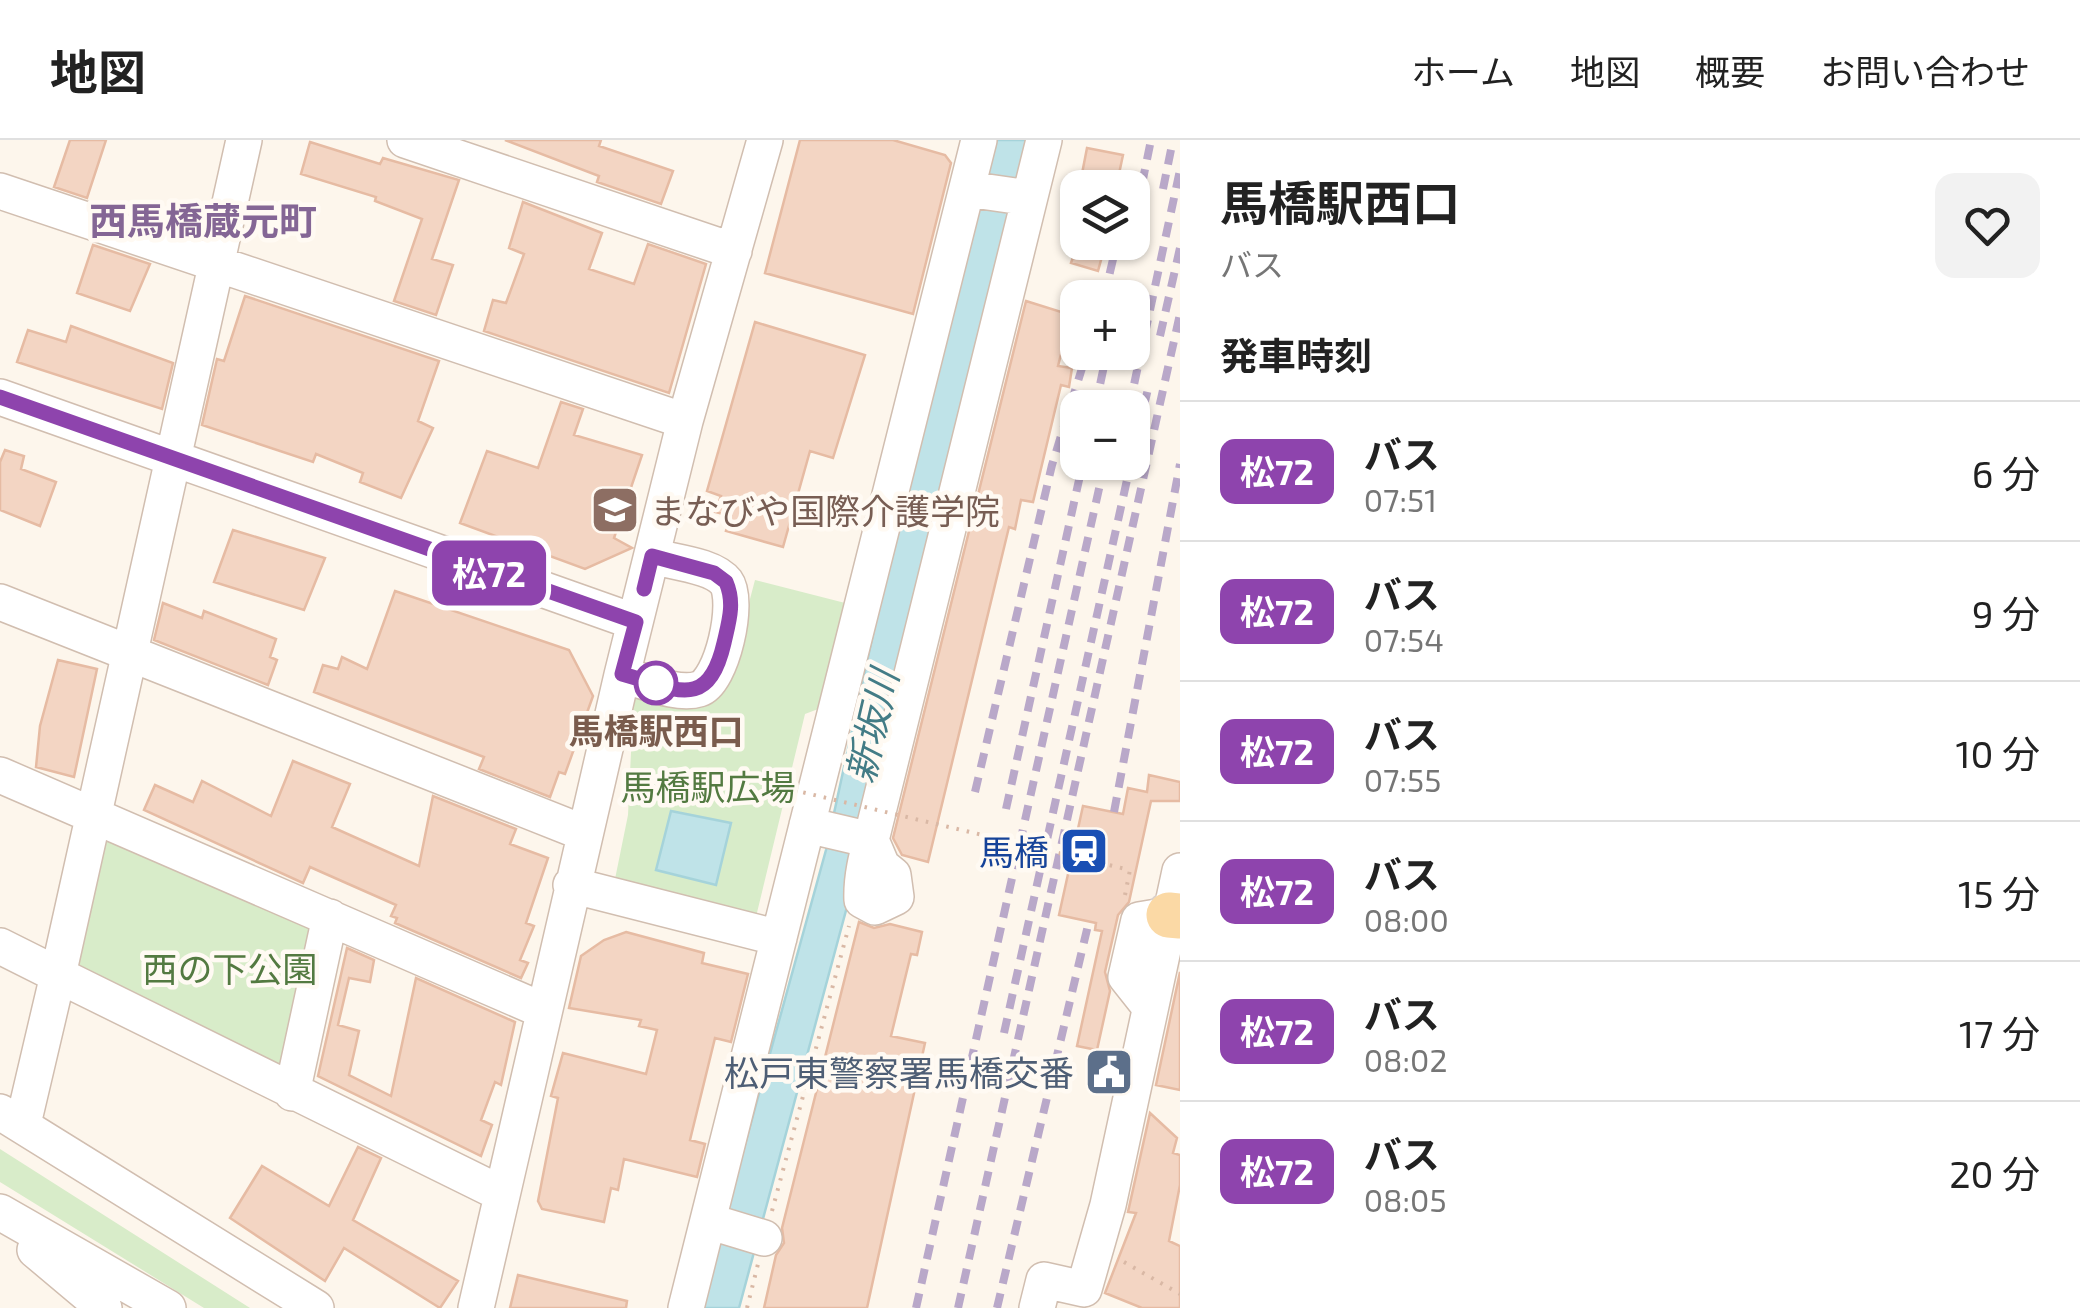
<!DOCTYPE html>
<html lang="ja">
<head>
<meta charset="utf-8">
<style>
  :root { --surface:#fff; --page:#f2f2f2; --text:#222; --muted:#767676; --line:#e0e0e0 }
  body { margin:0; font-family:"Exo 2","Noto Sans JP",sans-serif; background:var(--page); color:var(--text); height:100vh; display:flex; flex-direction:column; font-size:38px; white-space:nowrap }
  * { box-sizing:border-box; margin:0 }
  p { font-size:32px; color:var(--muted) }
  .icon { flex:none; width:55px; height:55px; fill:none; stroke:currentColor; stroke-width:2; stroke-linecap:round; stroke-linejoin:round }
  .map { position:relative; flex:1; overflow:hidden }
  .side { display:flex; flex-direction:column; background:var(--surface); width:900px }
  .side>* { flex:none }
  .badge { padding:0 20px; border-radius:15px; font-size:35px; line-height:65px }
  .buttons { position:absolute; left:1060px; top:30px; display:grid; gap:20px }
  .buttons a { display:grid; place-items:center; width:90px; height:90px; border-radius:20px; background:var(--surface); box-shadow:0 2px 8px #0004; font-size:50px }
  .map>.badge { position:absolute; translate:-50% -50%; box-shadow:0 0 0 5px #fff }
  h2 { padding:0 40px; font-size:38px; line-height:90px }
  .round { display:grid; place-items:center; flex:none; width:105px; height:105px; border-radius:20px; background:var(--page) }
  .summary { display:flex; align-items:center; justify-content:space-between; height:170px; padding:0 40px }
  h1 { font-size:48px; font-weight:700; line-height:75px }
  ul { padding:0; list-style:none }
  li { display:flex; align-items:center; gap:30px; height:140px; padding:0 40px; border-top:2px solid var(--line) }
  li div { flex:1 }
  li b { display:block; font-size:38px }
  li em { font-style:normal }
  li .badge { min-width:110px; font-weight:700; text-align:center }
  header { display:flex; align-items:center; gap:60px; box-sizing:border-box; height:140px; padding:0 50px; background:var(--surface); border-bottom:2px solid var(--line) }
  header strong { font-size:48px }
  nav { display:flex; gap:55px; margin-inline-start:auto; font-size:35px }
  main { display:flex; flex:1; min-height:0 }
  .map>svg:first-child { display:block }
  .green { fill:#d8ecc9 }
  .water { fill:#bfe3e8; stroke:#a5d3da; stroke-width:2.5 }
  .building { fill:#f3d5c3; stroke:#e6bba3; stroke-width:2.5 }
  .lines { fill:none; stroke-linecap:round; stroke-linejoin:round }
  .minor-casing { stroke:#d1beb0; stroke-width:38 }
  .major-casing { stroke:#dad1cd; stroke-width:48 }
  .path { stroke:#d9b8a5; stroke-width:4; stroke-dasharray:2.5 8; stroke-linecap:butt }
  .minor { stroke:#fff; stroke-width:35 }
  .major { stroke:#fbd9a5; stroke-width:45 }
  .rail { stroke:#b9a8c9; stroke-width:8; stroke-dasharray:15 10; stroke-linecap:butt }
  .path-bridge { stroke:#d9b8a5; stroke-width:4; stroke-dasharray:2.5 8; stroke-linecap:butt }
  .line-casing { stroke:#fff; stroke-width:22 }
  .line { stroke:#8e44ad; stroke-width:15 }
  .stop-dot { fill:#fff; stroke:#8e44ad; stroke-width:5 }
  .labels { text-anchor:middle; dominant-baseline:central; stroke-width:9; stroke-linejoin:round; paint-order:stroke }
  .education-label { font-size:35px; fill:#785e54; stroke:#fffaf3; text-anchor:start }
  .stop-label { font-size:35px; font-weight:bold; fill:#7a5c4d; stroke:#fffaf3 }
  .park-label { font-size:35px; fill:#537a41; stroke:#fffaf3 }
  .transit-label { font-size:35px; fill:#164399; stroke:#fffaf3; text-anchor:end }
  .service-label { font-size:35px; fill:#4e5e75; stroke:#fffaf3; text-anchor:end }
  .neighbourhood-label { font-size:38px; font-weight:bold; fill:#846695; stroke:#fffaf3 }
  .water-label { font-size:38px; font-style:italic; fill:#437c86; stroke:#fffaf3 }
</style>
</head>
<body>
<header>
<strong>地図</strong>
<nav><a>ホーム</a><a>地図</a><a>概要</a><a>お問い合わせ</a></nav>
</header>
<main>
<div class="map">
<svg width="1180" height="1168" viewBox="0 0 1180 1168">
  <rect width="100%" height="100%" fill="#fdf6ec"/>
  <path class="green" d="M 755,440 L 853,465 L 826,566 L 805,574 L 754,785 L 614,744 L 628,675 L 632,592 L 625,580 L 630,555 C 666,565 695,577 726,550 Z
    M 105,696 L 315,790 L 288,917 L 269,931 L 70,821 Z
    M 0,1009 L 250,1168 L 204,1168 L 0,1042 Z"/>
  <path class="water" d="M 997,0 L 1033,0 L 855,737 L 739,1168 L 700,1168 L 826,710 L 893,402 Z
    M 671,671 L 731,683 L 716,745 L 656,730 Z"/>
  <path class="building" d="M 70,0 L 106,0 L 87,58 L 54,47 Z
    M 505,0 L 601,0 L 599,6 L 673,31 L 661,64 L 597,42 L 599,36 Z
    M 800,0 L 893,0 L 945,15 L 951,23 L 913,174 L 765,133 Z
    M 310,2 L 380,24 L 383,18 L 459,40 L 432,119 L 453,125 L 436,175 L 394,161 L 422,79 L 375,61 L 376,57 L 301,34 Z
    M 1087,8 L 1123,15 L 1116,48 L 1080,44 Z
    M 523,62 L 602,93 L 589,129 L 634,144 L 648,104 L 706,124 L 669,253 L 484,191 L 493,160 L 506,163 L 524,114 L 509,108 Z
    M 1078,102 L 1106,102 L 1098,131 L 1071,123 Z
    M 93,105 L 150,124 L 130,171 L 77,153 Z
    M 245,156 L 439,221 L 418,281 L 433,288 L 401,358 L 360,342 L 363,333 L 316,314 L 313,322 L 202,285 L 217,219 L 224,221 Z
    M 1026,161 L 1071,175 L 1058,226 L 1072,228 L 1069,247 L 1061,245 L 1033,362 L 1021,360 L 1015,389 L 1009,387 L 928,722 L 902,715 L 893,698 Z
    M 755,182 L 865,215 L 833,318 L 810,311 L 783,407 L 726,391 L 731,376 L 715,372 L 721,356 L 707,351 Z
    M 71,186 L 173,223 L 162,269 L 17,222 L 28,190 L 66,202 Z
    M 561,262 L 583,269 L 574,295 L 642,315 L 614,398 L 632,408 L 585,429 L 460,383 L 487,311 L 538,328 Z
    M 5,310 L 24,316 L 21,329 L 56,342 L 40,386 L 0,370 L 0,322 Z
    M 233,390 L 325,418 L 304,470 L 214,442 Z
    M 395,451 L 569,510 L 593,556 L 565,634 L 559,632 L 550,657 L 479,629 L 484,617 L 314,552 L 323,525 L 338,529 L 342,517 L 367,529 Z
    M 163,463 L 202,478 L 204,471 L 276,499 L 270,517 L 277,520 L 268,545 L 154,500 Z
    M 58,520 L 97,529 L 74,637 L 36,627 L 40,586 Z
    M 293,621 L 350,644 L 332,687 L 419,726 L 433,656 L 516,689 L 510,704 L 548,718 L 526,783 L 534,786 L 520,820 L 528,823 L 521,838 L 395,783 L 397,778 L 391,776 L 396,765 L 310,727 L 303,743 L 144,670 L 155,645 L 193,662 L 202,641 L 271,676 Z
    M 1149,635 L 1180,642 L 1180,661 L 1151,661 L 1129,762 L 1118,775 L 1105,832 L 1110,851 L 1097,910 L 1077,906 L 1102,791 L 1095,790 L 1096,783 L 1059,775 L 1083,666 L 1123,674 L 1128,648 L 1147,652 Z
    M 859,782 L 874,788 L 890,784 L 922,792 L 917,815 L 911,814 L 891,896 L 925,903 L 867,1168 L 764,1168 L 776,1115 L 784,1103 L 782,1088 Z
    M 626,792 L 704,813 L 702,823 L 748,834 L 731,902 L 715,898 L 690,1000 L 705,1004 L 697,1037 L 624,1019 L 618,1050 L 611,1048 L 604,1082 L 542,1069 L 538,1061 L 558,958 L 551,956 L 563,913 L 646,934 L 657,890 L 639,886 L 641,880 L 569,868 L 581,816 L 604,800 Z
    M 347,808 L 374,820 L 370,842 L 349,838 L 338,885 L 359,891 L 349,935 L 391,956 L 416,838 L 515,882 L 501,945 L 495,942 L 481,980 L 492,985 L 481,1016 L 318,936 Z
    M 1180,832 L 1180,950 L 1156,945 Z
    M 1150,973 L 1177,998 L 1173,1013 L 1180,1015 L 1180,1045 L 1169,1101 L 1180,1106 L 1180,1168 L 1142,1168 L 1105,1153 L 1136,1073 L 1128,1072 Z
    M 358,1007 L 381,1018 L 353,1080 L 458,1141 L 440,1168 L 344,1108 L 325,1141 L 230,1078 L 262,1026 L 329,1066 Z
    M 518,1135 L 627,1161 L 626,1168 L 510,1168 Z"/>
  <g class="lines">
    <g class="minor-casing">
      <path id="minor" d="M 405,0 L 734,111
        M 967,49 L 1029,58
        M 0,51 L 685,281
        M 0,257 L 635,482
        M 0,462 L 584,693
        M 622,535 C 643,540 677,556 699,549 C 722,542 740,461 726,442 C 713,425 672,422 652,416
        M 0,635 L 542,870
        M 807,685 L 871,700 L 882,726 L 893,735 L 896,757 L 875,767 L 862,760 C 861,737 867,715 873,692 L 1044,0
        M 571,745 L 779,798
        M 0,806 L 58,835 L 244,0
        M 1149,866 L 1126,837 L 1139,780 L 1169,775
        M 292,953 L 330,777
        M 0,972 L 316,1168
        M 23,984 L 58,835 L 502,1054
        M 0,1072 L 168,1168
        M 708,1081 L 764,1098
        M 35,1110 L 104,1168
        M 476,1168 L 622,535 L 685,281 L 765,0
        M 686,1168 L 979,0
        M 1037,1168 L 1044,1140 L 1084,1149 L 1108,1065 L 1180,731"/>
    </g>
    <g class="major-casing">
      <path id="major" d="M 1169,775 L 1180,776"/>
    </g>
    <path class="path" d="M 1079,717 L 1081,709
      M 1125,755 L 1130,730
      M 772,1071 L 849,786
      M 1124,1122 L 1180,1154
      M 747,1168 L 758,1124"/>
    <use href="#minor" class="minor"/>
    <use href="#major" class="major"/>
    <path class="rail" d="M 1163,49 L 1173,0
      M 1132,93 L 1151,0
      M 1104,158 L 1117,102
      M 1160,196 L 1180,108
      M 1095,268 L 1107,212
      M 1129,268 L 1180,30
      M 1132,315 L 1148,249
      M 975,652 L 1052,325 L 1087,212
      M 1006,669 L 1083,322
      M 1114,672 L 1180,324
      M 1004,893 L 1131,322
      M 916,1168 L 1105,322
      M 958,1168 L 1180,174
      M 997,1168 L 1089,781"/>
    <path class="path-bridge" d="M 793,650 L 1130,730"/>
  </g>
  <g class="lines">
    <g class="line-casing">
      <path id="line" d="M 0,257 L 636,482 L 622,534 C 676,549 708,572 724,503 C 729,481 735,463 726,442 L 714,433 L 652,416 L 644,449"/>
    </g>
    <use href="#line" class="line"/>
  </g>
  <defs>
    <g id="university-square" transform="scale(2.5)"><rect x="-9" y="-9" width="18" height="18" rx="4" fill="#8d6e63" stroke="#fffaf3"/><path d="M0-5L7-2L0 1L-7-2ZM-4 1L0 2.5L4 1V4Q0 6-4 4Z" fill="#fff"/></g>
    <g id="station-square" transform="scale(2.5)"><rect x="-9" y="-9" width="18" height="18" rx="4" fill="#1a4fb4" stroke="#fffaf3"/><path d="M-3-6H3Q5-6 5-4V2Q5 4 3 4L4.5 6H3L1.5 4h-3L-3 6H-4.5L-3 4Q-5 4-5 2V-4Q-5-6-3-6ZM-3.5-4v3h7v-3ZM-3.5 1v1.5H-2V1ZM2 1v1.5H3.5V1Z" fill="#fff"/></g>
    <g id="civic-square" transform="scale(2.5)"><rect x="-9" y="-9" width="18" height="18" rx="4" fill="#5c6f8a" stroke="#fffaf3"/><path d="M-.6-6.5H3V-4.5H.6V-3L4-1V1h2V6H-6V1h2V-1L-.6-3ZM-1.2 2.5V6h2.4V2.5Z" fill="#fff"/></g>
  </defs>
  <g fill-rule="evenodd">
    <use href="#university-square" x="615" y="370"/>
    <use href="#station-square" x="1084" y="711"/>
    <use href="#civic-square" x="1109" y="932"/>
  </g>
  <circle class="stop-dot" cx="656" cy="543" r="20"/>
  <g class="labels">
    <g class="education-label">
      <text x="650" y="370">まなびや国際介護学院</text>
    </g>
    <g class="stop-label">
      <text x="656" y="590">馬橋駅西口</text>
    </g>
    <g class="park-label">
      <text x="708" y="646">馬橋駅広場</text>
      <text x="230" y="828">西の下公園</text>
    </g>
    <g class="transit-label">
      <text x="1049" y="711">馬橋</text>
    </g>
    <g class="service-label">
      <text x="1074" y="932">松戸東警察署馬橋交番</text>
    </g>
    <g class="neighbourhood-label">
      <text x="203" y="80">西馬橋蔵元町</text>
    </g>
    <g class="water-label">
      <text transform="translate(871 586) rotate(-77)">新坂川</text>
    </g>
  </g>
</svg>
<div class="buttons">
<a><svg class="icon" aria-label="layers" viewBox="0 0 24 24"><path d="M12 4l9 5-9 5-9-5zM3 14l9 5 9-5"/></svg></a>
<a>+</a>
<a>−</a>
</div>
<b class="badge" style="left:489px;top:433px;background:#8e44ad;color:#fff">松72</b>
</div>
<section class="side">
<div class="summary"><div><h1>馬橋駅西口</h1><p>バス</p></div><a class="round"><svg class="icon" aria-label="heart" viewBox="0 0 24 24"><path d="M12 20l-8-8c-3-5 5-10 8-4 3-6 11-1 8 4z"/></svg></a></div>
<h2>発車時刻</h2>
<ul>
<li><span class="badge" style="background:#8e44ad;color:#fff">松72</span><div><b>バス</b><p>07:51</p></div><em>6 分</em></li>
<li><span class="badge" style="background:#8e44ad;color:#fff">松72</span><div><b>バス</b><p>07:54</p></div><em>9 分</em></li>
<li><span class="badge" style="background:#8e44ad;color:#fff">松72</span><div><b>バス</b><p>07:55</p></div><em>10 分</em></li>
<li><span class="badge" style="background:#8e44ad;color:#fff">松72</span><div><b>バス</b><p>08:00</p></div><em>15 分</em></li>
<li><span class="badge" style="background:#8e44ad;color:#fff">松72</span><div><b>バス</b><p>08:02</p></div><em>17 分</em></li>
<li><span class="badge" style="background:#8e44ad;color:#fff">松72</span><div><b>バス</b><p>08:05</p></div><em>20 分</em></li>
</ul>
</section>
</main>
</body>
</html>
